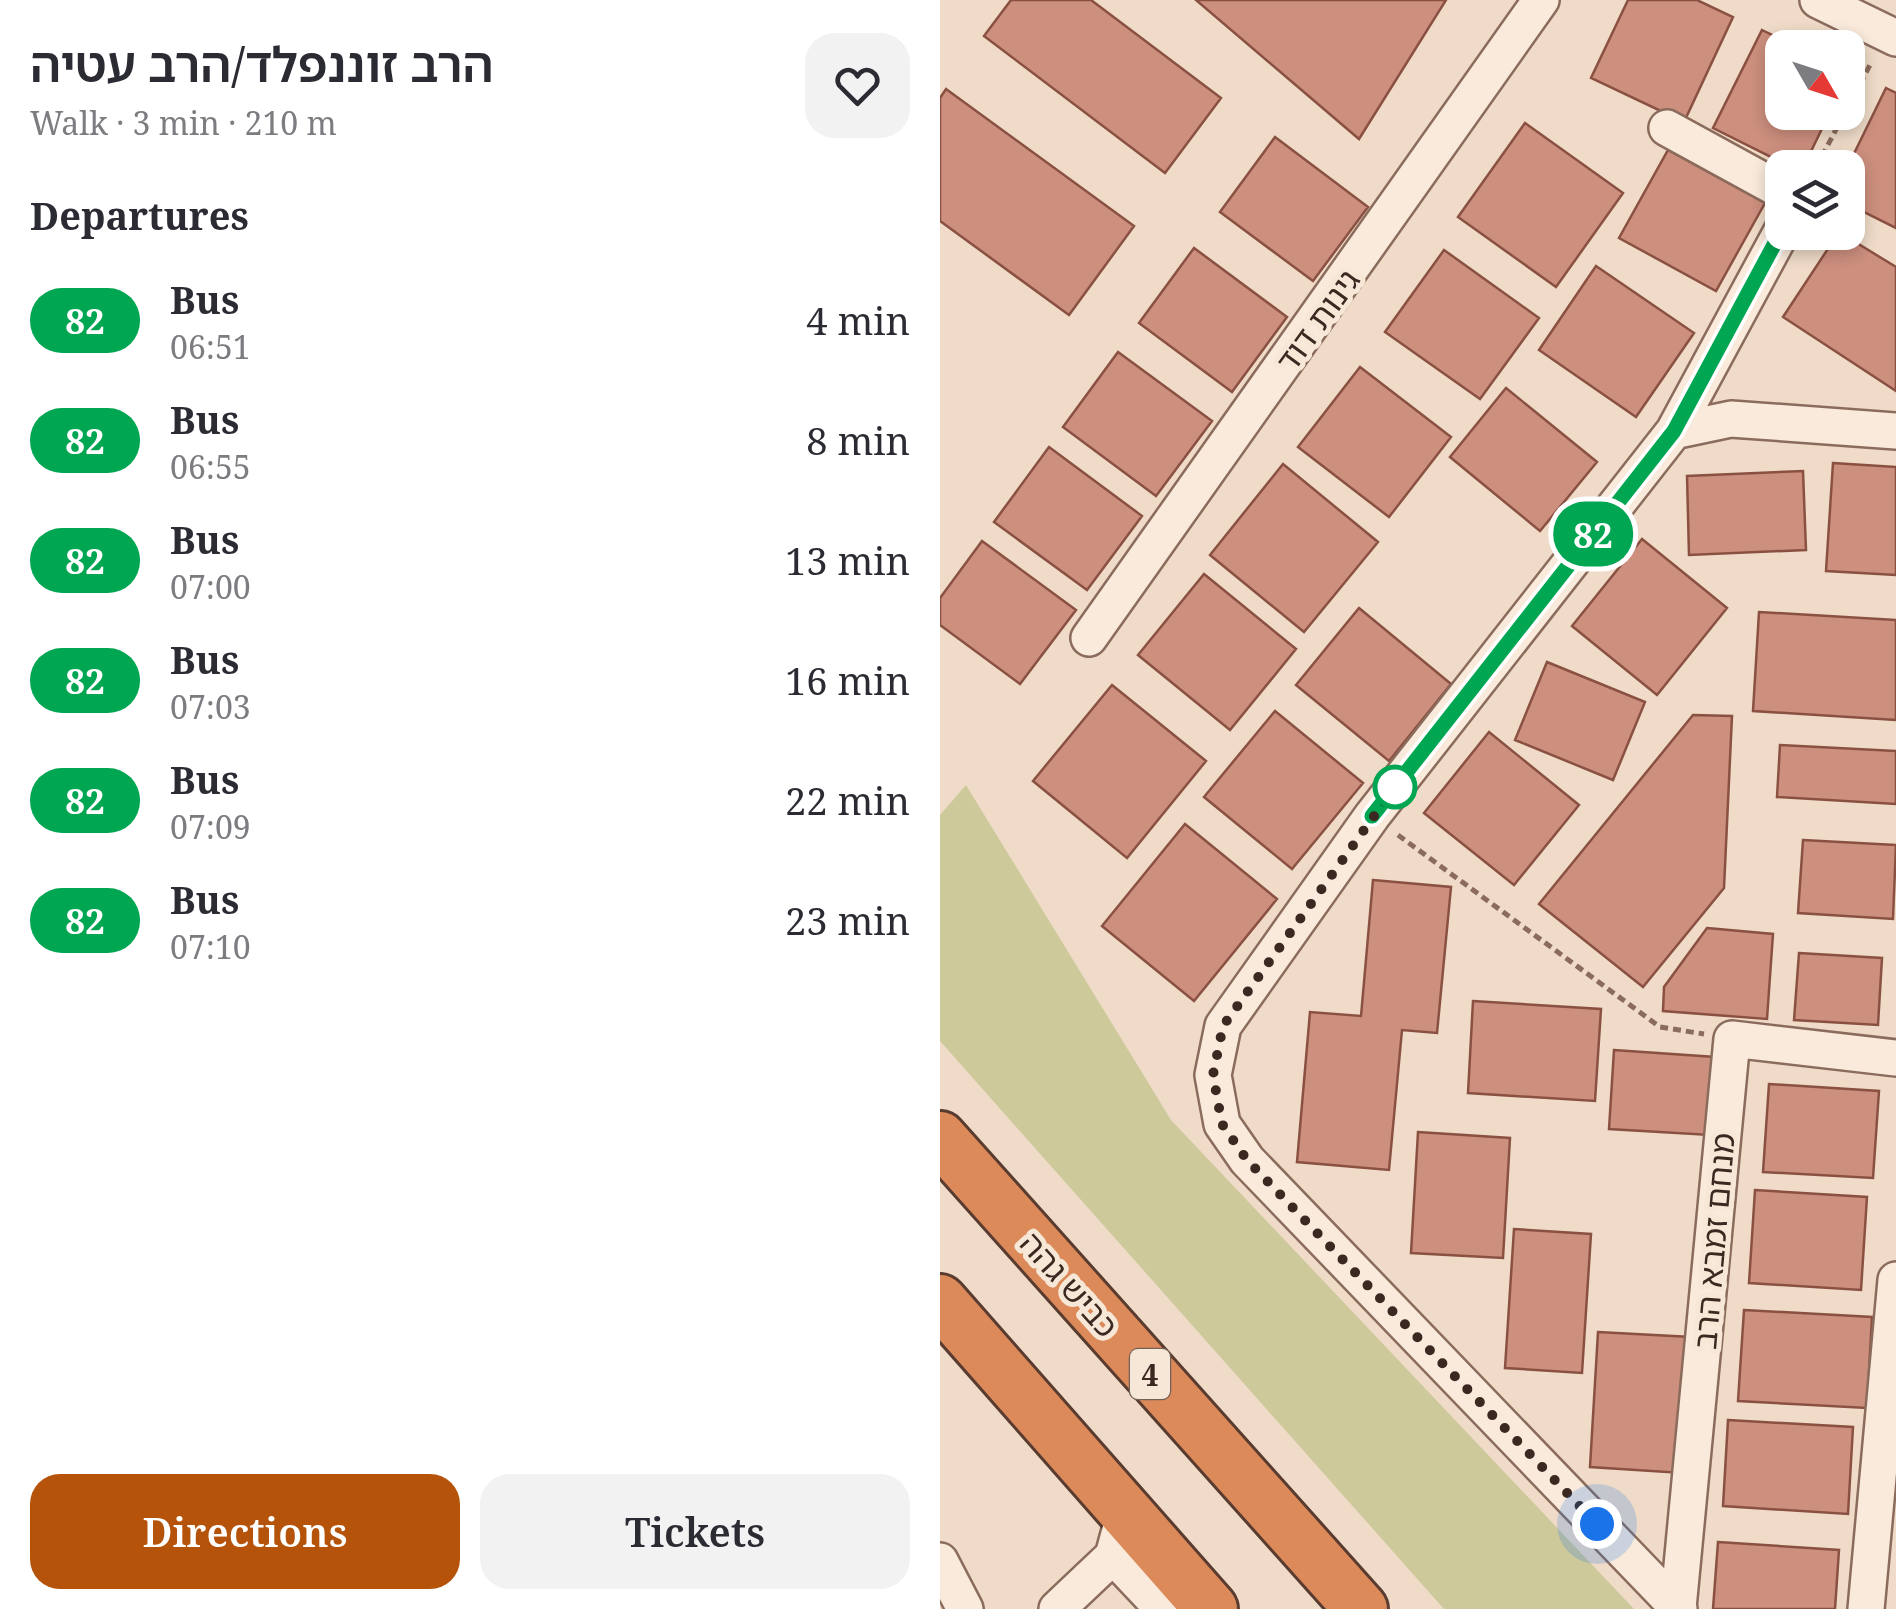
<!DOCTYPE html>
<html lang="en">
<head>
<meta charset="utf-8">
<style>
  :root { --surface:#fff; --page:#f2f2f3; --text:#2b2b33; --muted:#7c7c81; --accent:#b45309 }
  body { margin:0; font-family:"Noto Serif","Noto Sans Hebrew",serif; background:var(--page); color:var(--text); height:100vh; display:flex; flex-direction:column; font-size:38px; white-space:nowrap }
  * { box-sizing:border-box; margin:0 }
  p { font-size:32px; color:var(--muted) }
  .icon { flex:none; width:55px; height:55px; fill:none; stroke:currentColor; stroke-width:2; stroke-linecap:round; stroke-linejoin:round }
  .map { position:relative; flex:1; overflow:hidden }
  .sheet { display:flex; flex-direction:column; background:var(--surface); width:940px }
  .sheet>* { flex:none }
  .badge { padding:0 20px; border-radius:32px; font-size:35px; line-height:65px }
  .needle { width:65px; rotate:129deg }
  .buttons { position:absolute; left:825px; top:30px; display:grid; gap:20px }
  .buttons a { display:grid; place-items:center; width:100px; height:100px; border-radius:20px; background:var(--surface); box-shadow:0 5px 15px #0003; font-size:50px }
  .you { position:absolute; width:50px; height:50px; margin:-25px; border:8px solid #fff; border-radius:50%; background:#1a73e8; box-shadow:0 0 0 15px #1a73e833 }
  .map>.badge { position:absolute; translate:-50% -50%; box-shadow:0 0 0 5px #fff }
  h2 { padding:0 30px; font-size:38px; line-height:90px }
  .round { display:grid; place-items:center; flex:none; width:105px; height:105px; border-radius:30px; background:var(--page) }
  .summary { display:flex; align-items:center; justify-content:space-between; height:170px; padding:0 30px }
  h1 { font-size:48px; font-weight:600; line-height:75px }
  .cta { display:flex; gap:20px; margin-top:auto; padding:20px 30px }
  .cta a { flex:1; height:115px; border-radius:30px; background:var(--accent); color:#fff; font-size:40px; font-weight:600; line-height:115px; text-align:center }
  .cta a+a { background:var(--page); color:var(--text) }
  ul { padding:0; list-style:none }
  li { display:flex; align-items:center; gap:30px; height:120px; padding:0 30px }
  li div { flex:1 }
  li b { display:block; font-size:38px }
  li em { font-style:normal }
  li .badge { min-width:110px; font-weight:700; text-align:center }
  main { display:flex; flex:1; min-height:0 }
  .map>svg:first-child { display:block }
  .green { fill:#cdc99b }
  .building { fill:#cd8f7e; stroke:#8a5142; stroke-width:2.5 }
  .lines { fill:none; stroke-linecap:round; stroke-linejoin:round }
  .minor-casing { stroke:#8b6c5c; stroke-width:40 }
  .highway-casing { stroke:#593b30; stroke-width:58 }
  .path { stroke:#8b6c5c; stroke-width:5; stroke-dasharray:8 5; stroke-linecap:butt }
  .minor { stroke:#f9eadb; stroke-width:35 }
  .highway { stroke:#dd8a5a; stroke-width:52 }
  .line-casing { stroke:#fff; stroke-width:22 }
  .line { stroke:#00a651; stroke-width:15 }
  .walk { stroke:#3b2820; stroke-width:10; stroke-dasharray:0 18 }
  .stop-dot { fill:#fff; stroke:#00a651; stroke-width:5 }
  .labels { text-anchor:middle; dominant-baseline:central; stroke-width:10; stroke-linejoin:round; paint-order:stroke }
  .shield { fill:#f6e7d7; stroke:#736157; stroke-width:2.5 }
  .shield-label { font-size:30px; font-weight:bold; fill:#3b2820 }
  .street-label { font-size:32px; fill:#3b2820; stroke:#f6e7d7 }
</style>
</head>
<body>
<main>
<section class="sheet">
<div class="summary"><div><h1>הרב זוננפלד/הרב עטיה</h1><p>Walk · 3 min · 210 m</p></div><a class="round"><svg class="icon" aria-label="heart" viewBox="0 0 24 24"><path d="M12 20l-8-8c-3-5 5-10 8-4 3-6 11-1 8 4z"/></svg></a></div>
<h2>Departures</h2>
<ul>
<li><span class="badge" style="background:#00a651;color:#fff">82</span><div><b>Bus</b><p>06:51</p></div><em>4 min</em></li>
<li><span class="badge" style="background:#00a651;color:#fff">82</span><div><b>Bus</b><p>06:55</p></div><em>8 min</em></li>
<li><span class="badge" style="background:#00a651;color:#fff">82</span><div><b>Bus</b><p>07:00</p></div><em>13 min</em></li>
<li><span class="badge" style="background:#00a651;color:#fff">82</span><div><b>Bus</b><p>07:03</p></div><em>16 min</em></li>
<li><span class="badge" style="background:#00a651;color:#fff">82</span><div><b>Bus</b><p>07:09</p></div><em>22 min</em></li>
<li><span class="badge" style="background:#00a651;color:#fff">82</span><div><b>Bus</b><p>07:10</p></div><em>23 min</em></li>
</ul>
<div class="cta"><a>Directions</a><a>Tickets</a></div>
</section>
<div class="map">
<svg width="956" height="1609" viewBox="0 0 956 1609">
  <rect width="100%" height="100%" fill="#efdbc8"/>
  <path class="green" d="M 26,785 L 231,1120 L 694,1609 L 504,1609 L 0,1041 L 0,815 Z"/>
  <path class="building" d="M 71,0 L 151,0 L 281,98 L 225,173 L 44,36 Z
    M 256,0 L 506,0 L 419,139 Z
    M 688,0 L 757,0 L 793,17 L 744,122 L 651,78 Z
    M 822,30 L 859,48 L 842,48 L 842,112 L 890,112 L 863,168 L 853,168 L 773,128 Z
    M 946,88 L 956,93 L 956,228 L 908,204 L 907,168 Z
    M 6,89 L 194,226 L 129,315 L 0,221 L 0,98 Z
    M 585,123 L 683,193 L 616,287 L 518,217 Z
    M 335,137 L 428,207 L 373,281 L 280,212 Z
    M 728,150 L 825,203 L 776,291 L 679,238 Z
    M 899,232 L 956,267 L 956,391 L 843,317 Z
    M 254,248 L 347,317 L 292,392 L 199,323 Z
    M 504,250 L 599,318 L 540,399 L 445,332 Z
    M 656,266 L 754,333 L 696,417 L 599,350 Z
    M 178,352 L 272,421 L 216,496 L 123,427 Z
    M 420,367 L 511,437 L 449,517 L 358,447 Z
    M 566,388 L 657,462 L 600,531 L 510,457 Z
    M 109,447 L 202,516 L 147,590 L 54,522 Z
    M 893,463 L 956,467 L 956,575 L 886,571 Z
    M 343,464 L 438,542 L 364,632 L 270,555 Z
    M 863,471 L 866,550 L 749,555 L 747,476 Z
    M 702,539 L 787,608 L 717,695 L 632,626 Z
    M 42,541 L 136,610 L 80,684 L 0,625 L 0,598 Z
    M 264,574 L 356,649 L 290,730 L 198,655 Z
    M 419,608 L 511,684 L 449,761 L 356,685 Z
    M 819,612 L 956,620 L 956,720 L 813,711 Z
    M 607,662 L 705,702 L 673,780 L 575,740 Z
    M 172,685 L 266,761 L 187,858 L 93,781 Z
    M 335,711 L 423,783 L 352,869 L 264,797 Z
    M 753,715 L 792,716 L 784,888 L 703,987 L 599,904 Z
    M 549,732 L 639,805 L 574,885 L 484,813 Z
    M 840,745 L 956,751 L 956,804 L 837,797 Z
    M 245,824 L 337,899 L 254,1001 L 162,926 Z
    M 863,840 L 956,845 L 953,919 L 858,913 Z
    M 433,880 L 511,887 L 497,1033 L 462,1030 L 449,1170 L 357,1162 L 370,1012 L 421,1016 Z
    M 767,928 L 833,934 L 827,1019 L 723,1011 L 724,987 Z
    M 859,953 L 942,958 L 938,1025 L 854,1020 Z
    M 533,1001 L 661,1009 L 655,1101 L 528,1093 Z
    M 674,1050 L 775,1057 L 770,1135 L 669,1129 Z
    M 829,1084 L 939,1091 L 933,1178 L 823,1172 Z
    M 478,1132 L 570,1138 L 563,1258 L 471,1253 Z
    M 815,1190 L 927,1197 L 921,1290 L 809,1283 Z
    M 574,1229 L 651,1234 L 642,1373 L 565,1368 Z
    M 804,1310 L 932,1317 L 927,1408 L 798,1401 Z
    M 658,1332 L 751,1337 L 742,1473 L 650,1467 Z
    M 788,1420 L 913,1427 L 908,1514 L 783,1506 Z
    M 778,1542 L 899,1550 L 895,1609 L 773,1609 Z"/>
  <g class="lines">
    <g class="minor-casing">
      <path id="minor" d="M 878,0 L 956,38
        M 727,128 L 842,191
        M 734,431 L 791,419 L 956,431
        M 149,638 L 601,0
        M 185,1512 L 173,1556 L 223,1609
        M 0,1561 L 25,1609
        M 738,1608 L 792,1039 L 956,1058
        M 117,1609 L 173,1556
        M 739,1609 L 307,1160 L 282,1124 L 273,1075 L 283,1026 L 432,816 L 734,431 L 842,231
        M 926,1609 L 956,1280"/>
    </g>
    <g class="highway-casing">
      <path id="highway" d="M 0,1138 L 421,1609
        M 0,1301 L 271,1609"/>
    </g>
    <path class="path" d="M 908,107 L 932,61
      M 876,168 L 905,112
      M 458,835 L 720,1027 L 764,1034"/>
    <use href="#minor" class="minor"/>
    <use href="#highway" class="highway"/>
  </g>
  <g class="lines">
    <g class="line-casing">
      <path id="line" d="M 432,816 L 734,431 L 842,230"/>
    </g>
    <use href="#line" class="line"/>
    <path class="walk" d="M 455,787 L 283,1026 L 273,1075 L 282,1124 L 307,1160 L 657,1524"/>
  </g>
  <circle class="stop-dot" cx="455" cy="787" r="20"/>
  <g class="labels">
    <rect class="shield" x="190" y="1349" width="40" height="50" rx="8"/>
    <g class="shield-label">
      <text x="210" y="1374">4</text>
    </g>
    <g class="street-label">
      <text transform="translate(377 320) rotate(-54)">גינות דוד</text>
      <text transform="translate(773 1241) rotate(-85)">מנחם זמבא הרב</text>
      <text transform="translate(130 1284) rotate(48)">כביש גהה</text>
    </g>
  </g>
</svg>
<div class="buttons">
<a><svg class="needle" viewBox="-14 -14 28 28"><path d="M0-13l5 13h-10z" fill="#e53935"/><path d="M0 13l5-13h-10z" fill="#7c7c81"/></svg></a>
<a><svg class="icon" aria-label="layers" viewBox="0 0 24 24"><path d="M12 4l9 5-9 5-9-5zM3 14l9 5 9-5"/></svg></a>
</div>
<div class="you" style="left:657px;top:1524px"></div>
<b class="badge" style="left:653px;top:534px;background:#00a651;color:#fff">82</b>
</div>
</main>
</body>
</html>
